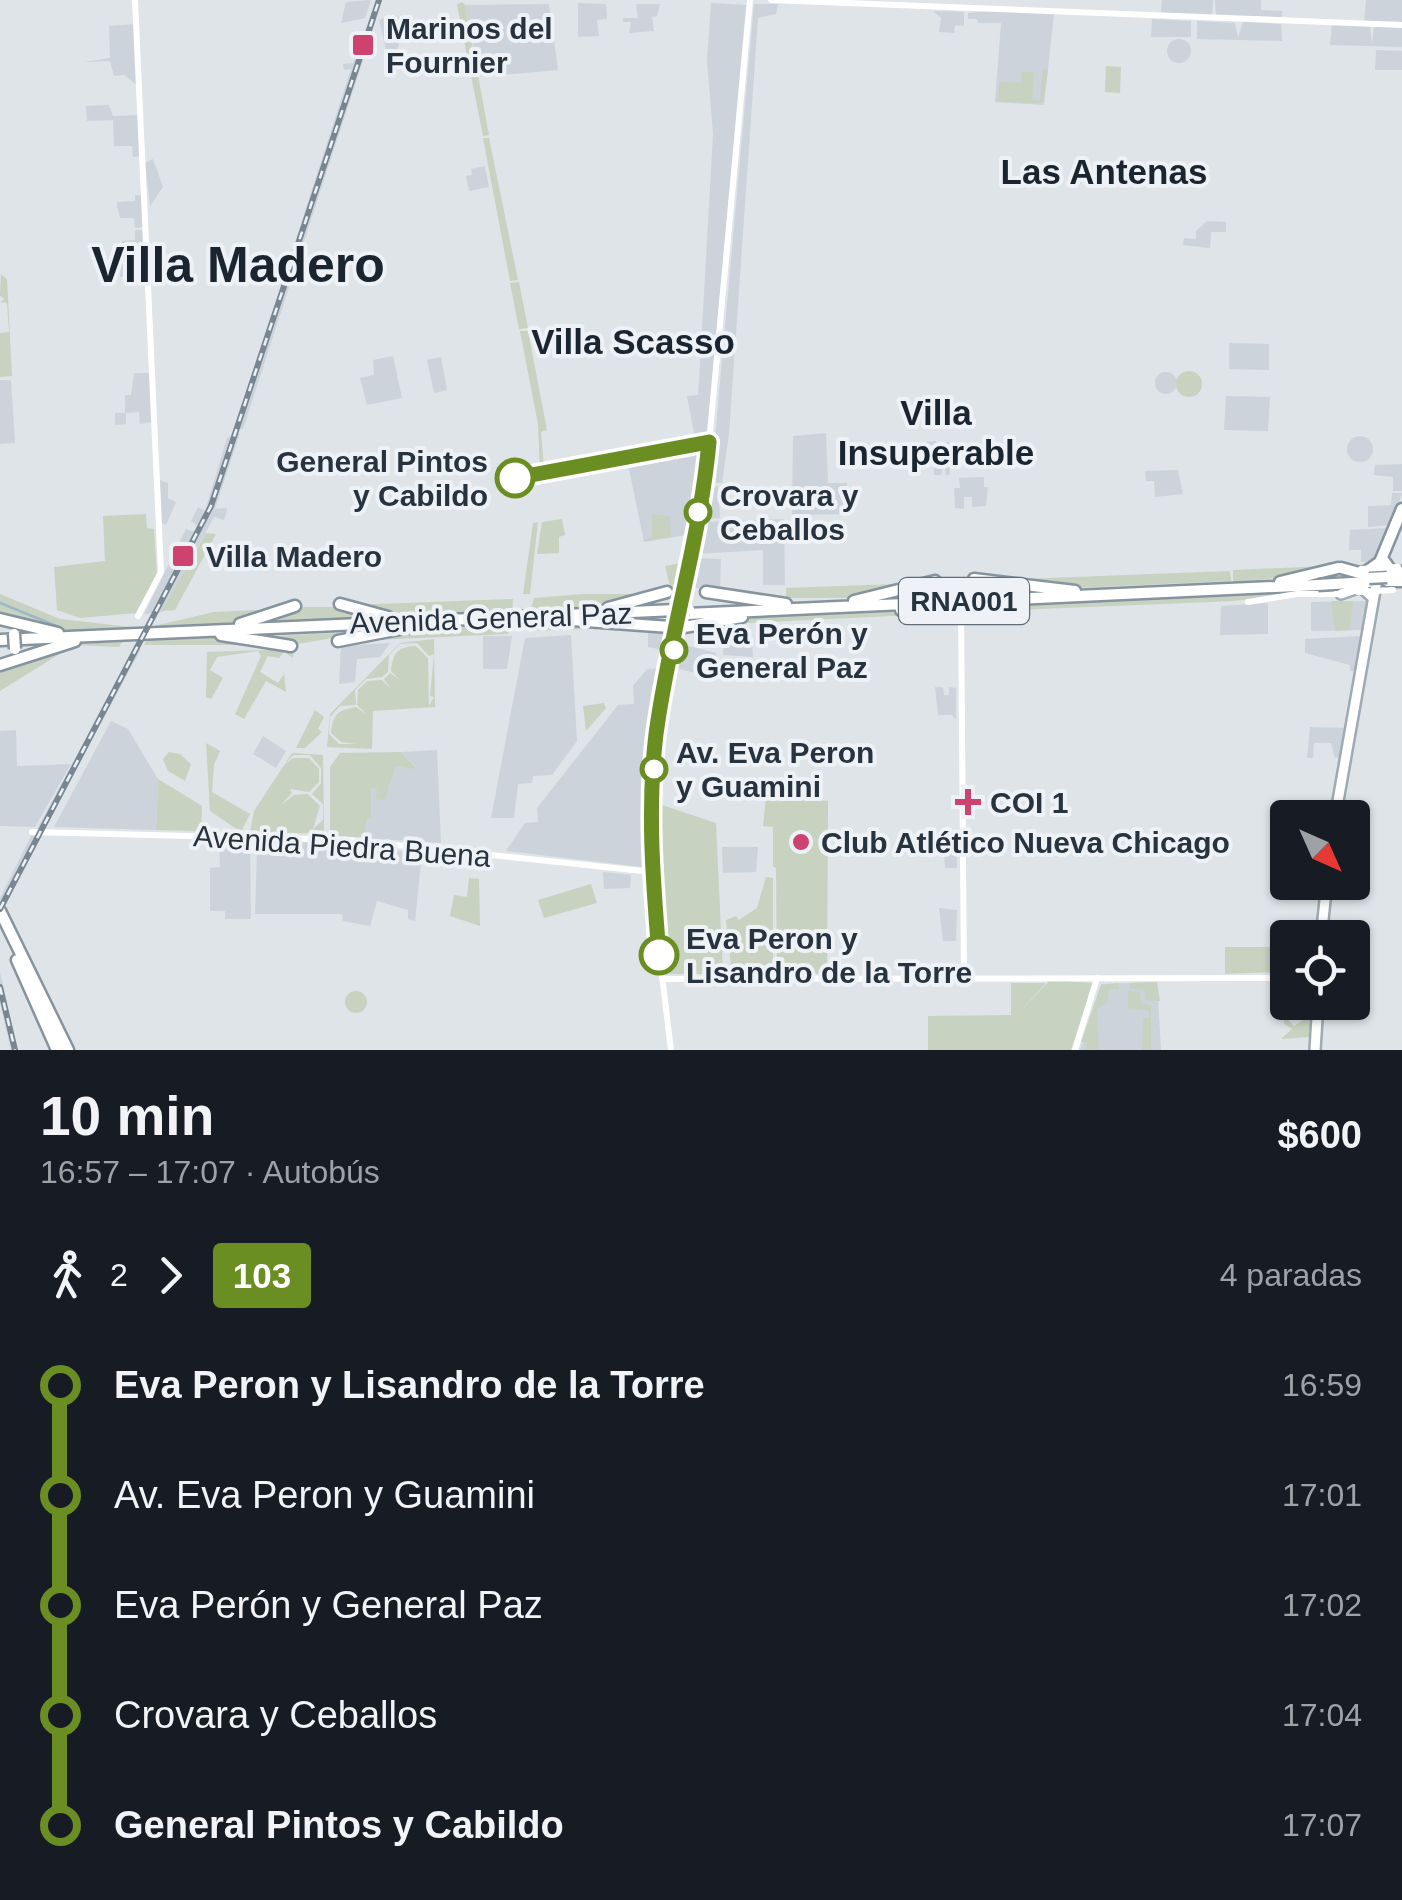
<!DOCTYPE html>
<html lang="es">
<head>
<meta charset="utf-8">
<style>
  :root { --surface:#171b24; --page:#20242c; --text:#f1f3f6; --muted:#9ea1a6 }
  body { margin:0; font-family:Helvetica,sans-serif; background:var(--page); color:var(--text); height:100vh; display:flex; flex-direction:column; font-size:38px; white-space:nowrap }
  * { box-sizing:border-box; margin:0 }
  p { font-size:32px; color:var(--muted) }
  .icon { flex:none; width:55px; height:55px; fill:none; stroke:currentColor; stroke-width:2; stroke-linecap:round; stroke-linejoin:round }
  .map { position:relative; height:1050px; overflow:hidden }
  .details { display:flex; flex-direction:column; background:var(--surface); flex:1 }
  .details>* { flex:none }
  .badge { padding:0 20px; border-radius:8px; font-size:35px; line-height:65px }
  .needle { width:65px; rotate:135deg }
  .tools { position:absolute; left:1270px; top:800px; display:grid; gap:20px }
  .tools a { display:grid; place-items:center; width:100px; height:100px; border-radius:10px; background:var(--surface); box-shadow:0 2px 8px #0004; font-size:50px }
  .map>.badge { position:absolute; translate:-50% -50%; box-shadow:0 0 0 5px #fff }
  .legs { display:flex; align-items:center; gap:15px; height:110px; padding:0 40px; font-size:32px }
  .legs p { margin-inline-start:auto }
  .headline { display:flex; align-items:center; justify-content:space-between; height:170px; padding:0 40px }
  h1 { font-size:55px; font-weight:700; line-height:75px }
  ul { padding:0 40px; list-style:none }
  li { display:flex; align-items:center; gap:35px; height:110px; font-size:38px }
  li i { display:grid; place-items:center; width:15px; height:100%; margin:0 12px; background:currentColor }
  li i::after { content:''; width:25px; height:25px; margin:-12px; border:8px solid; border-radius:50%; background:var(--surface) }
  li p { margin-inline-start:auto }
  li:first-child i { background:linear-gradient(#0000 50%,currentColor 0) }
  li:last-child i { background:linear-gradient(currentColor 50%,#0000 0) }
  .map>svg:first-child { display:block }
  .built { fill:#ccd3da }
  .green { fill:#c7d2c0; fill-rule:evenodd }
  .lines { fill:none; stroke-linecap:round; stroke-linejoin:round }
  .stream { stroke:#99b8c8; stroke-width:2.5 }
  .primary-casing { stroke:#9eaab4; stroke-width:14 }
  .highway-casing { stroke:#86949f; stroke-width:15 }
  .secondary { stroke:#fff; stroke-width:6 }
  .primary { stroke:#fff; stroke-width:9 }
  .highway { stroke:#fff; stroke-width:10 }
  .rail-casing { stroke:#788692; stroke-width:6 }
  .rail { stroke:#eef2f6; stroke-width:2.5; stroke-dasharray:8; stroke-linecap:butt }
  .highway-bridge-casing { stroke:#86949f; stroke-width:15; stroke-linecap:butt }
  .secondary-bridge { stroke:#fff; stroke-width:6 }
  .highway-bridge { stroke:#fff; stroke-width:10 }
  .line-1-casing { stroke:#fff; stroke-width:22 }
  .line-1 { stroke:#6b8e23; stroke-width:15 }
  .poi-dot { fill:#ce426f; stroke:#eef2f6; stroke-width:4 }
  .stop-1-dot { fill:#fff; stroke:#6b8e23; stroke-width:5 }
  .labels { text-anchor:middle; dominant-baseline:central; stroke-width:8; stroke-linejoin:round; paint-order:stroke }
  .shield { fill:#eef2f6; stroke:#636d76; stroke-width:2.5 }
  .shield-label { font-size:28px; font-weight:bold; fill:#27343f }
  .poi-label { font-size:30px; font-weight:bold; fill:#27343f; stroke:#eef2f6; text-anchor:start }
  .stop-label { font-size:30px; font-weight:bold; fill:#27343f; stroke:#eef2f6; text-anchor:start }
  .street-label { font-size:30px; fill:#27343f; stroke:#eef2f6 }
  .quarter-label { font-size:35px; font-weight:bold; fill:#1a2530; stroke:#eef2f6 }
  .town-label { font-size:50px; font-weight:bold; fill:#1a2530; stroke:#eef2f6 }
</style>
</head>
<body>
<div class="map">
<svg width="1402" height="1050" viewBox="0 0 1402 1050">
  <rect width="100%" height="100%" fill="#dee4e8"/>
  <path class="built" d="M 371,0 L 365,18 L 341,23 L 346,2 Z
    M 1162,0 L 1213,0 L 1212,15 L 1161,14 Z
    M 1215,0 L 1261,0 L 1261,10 L 1282,11 L 1282,17 L 1216,16 Z
    M 1366,0 L 1402,0 L 1402,24 L 1364,21 Z
    M 578,3 L 606,4 L 607,19 L 597,20 L 599,36 L 578,37 Z
    M 711,3 L 746,5 L 707,439 L 696,443 L 687,396 L 698,395 L 699,382 L 713,134 L 707,60 Z
    M 549,4 L 558,70 L 480,77 L 465,5 Z
    M 636,4 L 660,4 L 657,16 L 652,17 L 654,31 L 629,33 L 631,22 L 623,22 L 623,18 L 638,18 Z
    M 754,4 L 778,4 L 776,14 L 758,18 L 729,434 L 722,483 L 711,483 Z
    M 1003,10 L 1054,14 L 1044,105 L 995,102 L 1001,23 L 978,23 L 977,19 L 968,19 L 968,13 Z
    M 933,11 L 964,12 L 964,26 L 955,25 L 954,33 L 939,32 L 941,18 Z
    M 372,12 L 377,17 L 243,429 L 234,431 L 351,69 L 344,70 L 343,64 L 353,63 Z
    M 397,15 L 406,40 L 400,41 L 394,61 L 389,62 L 379,20 Z
    M 1152,19 L 1191,21 L 1191,37 L 1151,37 Z
    M 1197,21 L 1235,23 L 1238,38 L 1243,22 L 1281,24 L 1282,41 L 1197,39 Z
    M 135,24 L 137,85 L 124,75 L 114,76 L 110,61 L 84,62 L 110,58 L 109,26 Z
    M 1332,25 L 1370,26 L 1372,44 L 1374,27 L 1402,27 L 1402,47 L 1330,45 Z
    M1167 51a12 12 0 1 1 24 0a12 12 0 1 1-24 0Z
    M 1376,50 L 1402,51 L 1402,70 L 1375,70 Z
    M 109,105 L 113,116 L 139,115 L 140,156 L 133,157 L 132,146 L 114,146 L 113,120 L 87,121 L 86,106 Z
    M 153,159 L 163,187 L 150,206 L 145,163 Z
    M 485,166 L 489,187 L 469,191 L 466,176 L 472,175 L 471,169 Z
    M 135,195 L 142,195 L 143,227 L 135,228 L 134,218 L 120,218 L 117,206 L 117,202 L 135,201 Z
    M 1207,221 L 1226,222 L 1226,232 L 1211,232 L 1210,248 L 1183,245 L 1184,238 L 1196,239 L 1196,231 Z
    M 135,230 L 143,230 L 144,276 L 120,277 L 122,241 L 135,240 Z
    M 1229,343 L 1269,344 L 1269,370 L 1229,369 Z
    M 393,356 L 402,398 L 367,405 L 360,378 L 374,375 L 373,360 Z
    M 441,357 L 447,390 L 434,393 L 427,360 Z
    M1155 383a11 11 0 1 1 22 0a11 11 0 1 1-22 0Z
    M 134,373 L 150,373 L 152,422 L 140,424 L 139,412 L 126,413 L 126,424 L 115,425 L 115,413 L 125,413 L 125,395 L 131,395 Z
    M 0,380 L 11,380 L 15,443 L 0,444 Z
    M 1226,396 L 1270,397 L 1268,431 L 1224,430 Z
    M 240,433 L 215,509 L 227,508 L 226,514 L 224,520 L 214,517 L 162,612 L 144,614 L 186,529 L 195,532 L 198,526 L 191,521 L 198,507 L 205,511 L 227,438 Z
    M 826,433 L 828,483 L 847,483 L 847,514 L 792,515 L 793,436 Z
    M1347 449a13 13 0 1 1 26 0a13 13 0 1 1-26 0Z
    M 936,441 L 937,449 L 949,441 L 950,474 L 946,475 L 944,464 L 941,475 L 934,475 L 933,459 L 912,460 L 912,453 L 927,452 L 926,442 Z
    M 705,445 L 693,534 L 644,542 L 627,459 Z
    M 1402,464 L 1402,491 L 1393,491 L 1393,477 L 1374,475 L 1375,465 Z
    M 1178,470 L 1183,494 L 1155,497 L 1154,481 L 1146,481 L 1145,471 Z
    M 984,477 L 984,487 L 988,487 L 986,506 L 972,507 L 972,497 L 964,497 L 964,509 L 955,508 L 954,488 L 960,488 L 959,478 Z
    M 160,480 L 168,483 L 168,498 L 176,502 L 166,525 L 162,523 Z
    M 718,486 L 720,518 L 703,519 L 706,488 Z
    M 1392,493 L 1402,493 L 1392,525 L 1368,527 L 1368,506 L 1391,505 Z
    M 784,519 L 785,585 L 763,585 L 763,550 L 697,554 L 704,522 Z
    M 1389,528 L 1376,561 L 1361,562 L 1361,550 L 1349,550 L 1350,530 Z
    M 696,558 L 721,559 L 720,588 L 693,588 Z
    M 1369,601 L 1363,630 L 1311,631 L 1311,602 Z
    M 1268,603 L 1268,634 L 1220,635 L 1221,606 Z
    M 724,628 L 744,637 L 743,642 L 752,642 L 753,657 L 723,655 Z
    M 673,631 L 668,651 L 648,647 L 648,632 Z
    M 571,635 L 577,741 L 552,775 L 533,776 L 532,783 L 518,784 L 514,818 L 491,818 L 525,638 Z
    M 483,636 L 512,636 L 507,669 L 483,669 Z
    M 1361,636 L 1355,671 L 1350,671 L 1350,665 L 1305,653 L 1305,639 Z
    M 390,643 L 380,657 L 357,659 L 355,682 L 339,684 L 341,646 Z
    M 681,644 L 716,653 L 716,678 L 675,668 Z
    M 141,649 L 44,829 L 37,829 L 134,650 Z
    M 665,668 L 652,732 L 646,863 L 642,867 L 506,851 L 525,823 L 538,822 L 537,808 L 618,705 L 634,704 L 633,686 L 647,669 Z
    M 935,687 L 943,687 L 944,695 L 949,695 L 949,687 L 956,688 L 956,720 L 952,715 L 938,715 Z
    M 111,721 L 128,729 L 158,779 L 156,830 L 54,827 Z
    M 1310,727 L 1344,728 L 1340,757 L 1335,758 L 1331,743 L 1314,743 L 1313,758 L 1307,758 Z
    M 16,730 L 17,766 L 71,764 L 35,827 L 0,826 L 0,731 Z
    M 263,736 L 286,751 L 276,768 L 253,754 Z
    M 437,750 L 441,843 L 364,838 L 367,817 L 371,817 L 370,788 L 389,788 L 396,766 L 416,767 L 401,752 Z
    M 41,835 L 4,902 L 0,911 L 0,898 L 31,836 Z
    M 947,835 L 957,840 L 957,868 L 945,868 L 944,852 L 938,852 L 944,848 Z
    M 219,840 L 250,840 L 251,919 L 225,919 L 225,911 L 210,911 L 210,868 L 220,867 Z
    M 281,840 L 422,853 L 415,921 L 408,919 L 408,910 L 377,901 L 370,926 L 343,921 L 342,914 L 255,914 L 257,852 L 280,852 Z
    M 722,847 L 758,847 L 756,872 L 723,873 Z
    M 603,872 L 631,875 L 630,888 L 604,889 Z
    M 939,908 L 957,910 L 956,941 L 943,941 Z
    M 0,972 L 10,1017 L 17,1050 L 11,1050 L 0,1003 Z
    M 1157,982 L 1161,1050 L 1080,1050 L 1101,984 Z"/>
  <path class="green" d="M 462,2 L 465,5 L 489,135 L 483,136 L 457,5 Z
    M 1106,66 L 1121,67 L 1120,93 L 1105,92 Z
    M 1043,69 L 1048,69 L 1043,103 L 998,102 L 999,82 L 1021,83 L 1022,72 L 1034,72 L 1032,100 L 1040,101 Z
    M 483,138 L 489,138 L 518,280 L 510,281 Z
    M 1,274 L 7,279 L 12,376 L 0,377 L 0,333 L 9,332 L 7,303 L 0,302 L 5,299 L 0,296 Z
    M 519,282 L 528,328 L 519,329 L 510,283 Z
    M 520,331 L 528,331 L 547,430 L 541,432 L 544,470 L 540,471 L 538,424 Z
    M1176 384a13 13 0 1 1 26 0a13 13 0 1 1-26 0Z
    M 146,514 L 147,528 L 154,529 L 157,575 L 136,613 L 80,618 L 57,610 L 54,567 L 105,561 L 103,516 Z
    M 652,514 L 670,516 L 671,537 L 643,541 L 652,537 Z
    M 562,519 L 565,535 L 559,537 L 559,553 L 537,554 L 542,522 Z
    M 538,522 L 530,594 L 523,594 L 533,523 Z
    M 206,533 L 216,534 L 175,610 L 162,611 Z
    M 687,562 L 681,589 L 671,590 L 665,566 Z
    M 1373,564 L 1371,568 C 1325,566 1280,581 1233,581 L 1233,570 Z
    M 1230,571 L 1231,581 L 1074,588 L 993,580 Z
    M 982,582 L 1036,591 L 963,594 L 962,583 Z
    M 922,583 L 853,598 L 786,598 L 786,588 Z
    M 936,583 L 954,583 L 958,594 L 894,596 Z
    M 1294,591 L 1311,592 L 1234,601 L 989,611 L 1057,602 Z
    M 0,594 L 60,619 L 131,627 L 128,632 L 60,632 L 0,617 Z
    M 582,594 L 656,594 L 606,607 L 530,613 L 534,598 Z
    M 513,599 L 512,614 L 408,617 L 352,605 Z
    M 1331,601 L 1353,601 L 1349,630 L 1335,631 Z
    M 295,607 L 342,607 L 391,618 L 239,626 Z
    M 281,609 L 241,623 L 152,631 L 154,626 L 214,612 Z
    M 863,609 L 934,614 L 706,625 L 765,614 Z
    M 567,622 L 652,627 L 526,631 L 528,624 Z
    M 510,624 L 508,634 L 352,641 L 396,631 Z
    M 375,631 L 297,644 L 256,637 Z
    M 225,637 L 284,645 L 144,645 L 147,640 Z
    M 434,639 L 435,707 L 373,711 L 372,749 L 327,747 L 330,714 L 400,643 ZM 417,643 L 429,656 L 434,654 L 430,696 L 434,697 L 429,706 L 428,658 L 416,646 C 398,647 393,652 391,671 L 400,680 L 390,673 L 384,679 L 391,689 L 382,680 L 367,681 L 358,690 L 357,705 L 367,715 L 356,707 C 338,710 333,714 331,733 L 341,742 L 356,744 L 339,744 L 329,734 L 330,717 L 340,706 L 356,705 L 355,690 L 366,679 L 382,677 L 388,672 L 389,655 L 400,644 Z
    M 122,642 L 119,647 L 74,645 L 0,691 L 0,667 L 69,644 Z
    M 294,649 L 293,658 L 284,652 L 279,658 L 268,656 L 260,672 L 278,683 L 284,674 L 286,692 L 266,681 L 244,719 L 235,714 L 261,656 L 258,651 L 217,657 L 210,670 L 223,678 L 211,699 L 206,697 L 207,652 Z
    M 604,703 L 606,708 L 586,731 L 583,706 Z
    M 315,710 L 324,717 L 318,729 L 322,732 L 305,748 L 296,748 Z
    M 206,743 L 220,751 L 214,765 L 212,792 L 250,814 L 241,832 L 210,811 Z
    M 169,752 L 180,754 L 191,764 L 185,781 L 168,771 L 163,759 Z
    M 401,752 L 417,769 L 396,766 L 385,800 L 376,799 L 377,788 L 371,788 L 371,818 L 367,818 L 364,838 L 330,835 L 330,767 L 340,753 Z
    M 292,753 L 323,755 L 324,834 L 250,832 L 254,811 ZM 293,755 L 310,755 L 321,768 L 321,783 L 312,794 L 323,804 L 323,820 L 313,829 L 320,806 L 308,794 L 294,795 L 280,806 L 292,793 L 290,789 L 309,792 L 319,782 L 319,769 L 309,758 L 293,758 L 284,765 Z
    M 158,779 L 202,806 L 201,831 L 156,830 Z
    M 766,798 L 828,801 L 827,974 L 777,974 L 776,868 L 773,866 L 773,827 L 763,826 Z
    M 656,803 L 716,823 L 723,974 L 666,974 Z
    M 766,877 L 773,878 L 773,974 L 732,974 L 726,920 L 736,916 L 739,920 L 757,908 Z
    M 469,878 L 479,879 L 480,926 L 450,916 L 454,895 L 467,897 Z
    M 591,884 L 597,903 L 544,918 L 538,900 Z
    M 1225,947 L 1270,947 L 1272,972 L 1225,974 Z
    M 1050,980 L 1093,983 L 1071,1050 L 928,1050 L 928,1016 L 1011,1015 L 1011,983 L 1046,983 L 1015,1017 Z
    M 1157,982 L 1160,1001 L 1145,1000 L 1144,990 L 1130,989 L 1130,983 Z
    M 1119,983 L 1119,989 L 1109,989 L 1108,1001 L 1097,1010 L 1099,1049 L 1086,1049 L 1087,1042 L 1081,1042 L 1101,985 Z
    M345 1002a11 11 0 1 1 22 0a11 11 0 1 1-22 0Z
    M 1128,991 L 1140,992 L 1141,1003 L 1151,1006 L 1151,1050 L 1142,1050 L 1143,1018 L 1149,1018 L 1150,1011 L 1128,1008 Z
    M 1283,1015 L 1294,1026 L 1310,1015 L 1310,1037 L 1281,1039 L 1292,1029 L 1284,1024 L 1284,1018 L 1278,1018 Z"/>
  <g class="lines">
    <path class="stream" d="M 0,603 L 59,627"/>
    <g class="primary-casing">
      <path id="primary" d="M 1341,594 L 1361,587 L 1372,597
        M 1335,818 L 1380,562
        M 1321,938 L 1327,882
        M 1315,1050 L 1318,1002"/>
    </g>
    <g class="highway-casing">
      <path id="highway" d="M 1384,561 L 1392,572 L 1402,572
        M 1341,568 L 1363,574 L 1380,562 L 1402,509
        M 974,579 L 1075,591
        M 1387,581 L 1402,581
        M 1280,582 L 1338,568
        M 1334,584 L 1369,582
        M 706,592 L 786,604
        M 854,601 L 935,581
        M 340,604 L 388,617
        M 608,608 L 667,592
        M 901,610 L 948,615
        M 687,614 L 1318,585
        M 969,614 L 1022,605
        M 0,619 L 58,633
        M 572,620 L 670,627
        M 240,624 L 295,606
        M 684,627 L 742,617
        M 221,635 L 291,646
        M 0,640 L 676,610
        M 338,641 L 410,627
        M 0,665 L 75,641
        M 0,911 L 68,1050
        M 17,960 L 57,1050"/>
    </g>
    <path class="secondary" d="M 135,0 L 161,572 L 138,616
      M 771,0 L 1402,25
      M 685,592 L 708,454 L 750,0
      M 1248,602 L 1297,594 L 1341,594
      M 961,605 L 964,979
      M 32,832 L 348,840 L 652,872
      M 662,979 L 1288,978
      M 671,1050 C 658,946 645,842 656,737 C 660,697 673,657 681,617
      M 1075,1050 L 1097,978"/>
    <use href="#primary" class="primary"/>
    <use href="#highway" class="highway"/>
    <g class="rail-casing">
      <path id="rail" d="M 0,909 L 211,506 L 379,0
        M 0,987 L 15,1050"/>
    </g>
    <use href="#rail" class="rail"/>
    <g class="highway-bridge-casing">
      <path id="highway-bridge" d="M 1369,578 L 1387,577
        M 1318,585 L 1334,584
        M 676,610 L 689,609
        M 14,634 L 15,649"/>
    </g>
    <path class="secondary-bridge" d="M 1361,569 L 1398,567
      M 1358,592 L 1393,590
      M 960,593 L 961,605"/>
    <use href="#highway-bridge" class="highway-bridge"/>
  </g>
  <g class="lines">
    <g class="line-1-casing">
      <path id="line-1" d="M 515,478 L 709,442 C 700,541 669,636 656,734 C 647,808 653,881 659,955"/>
    </g>
    <use href="#line-1" class="line-1"/>
  </g>
  <g class="poi-dot">
    <rect x="351" y="33" width="24" height="24" rx="5"/>
    <rect x="171" y="544" width="24" height="24" rx="5"/>
    <path d="M963 787h10v10h10v10h-10v10h-10v-10h-10v-10h10z"/>
    <circle cx="801" cy="842" r="10"/>
  </g>
  <g class="stop-1-dot">
    <circle cx="515" cy="478" r="18"/>
    <circle cx="698" cy="512" r="12"/>
    <circle cx="674" cy="650" r="12"/>
    <circle cx="654" cy="769" r="12"/>
    <circle cx="659" cy="955" r="18"/>
  </g>
  <g class="labels">
    <rect class="shield" x="899" y="578" width="130" height="46" rx="8"/>
    <g class="shield-label">
      <text x="964" y="601">RNA001</text>
    </g>
    <g class="poi-label">
      <text x="386" y="28">Marinos del<tspan x="386" dy="34">Fournier</tspan></text>
      <text x="206" y="556">Villa Madero</text>
      <text x="990" y="802">COI 1</text>
      <text x="821" y="842">Club Atlético Nueva Chicago</text>
    </g>
    <g class="stop-label">
      <text x="488" y="461" text-anchor="end">General Pintos<tspan x="488" dy="34">y Cabildo</tspan></text>
      <text x="720" y="495">Crovara y<tspan x="720" dy="34">Ceballos</tspan></text>
      <text x="696" y="633">Eva Perón y<tspan x="696" dy="34">General Paz</tspan></text>
      <text x="676" y="752">Av. Eva Peron<tspan x="676" dy="34">y Guamini</tspan></text>
      <text x="686" y="938">Eva Peron y<tspan x="686" dy="34">Lisandro de la Torre</tspan></text>
    </g>
    <g class="street-label">
      <text transform="translate(491 618) rotate(-2)">Avenida General Paz</text>
      <text transform="translate(342 846) rotate(4)">Avenida Piedra Buena</text>
    </g>
    <g class="quarter-label">
      <text x="1104" y="171">Las Antenas</text>
      <text x="633" y="341">Villa Scasso</text>
      <text x="936" y="412">Villa<tspan x="936" dy="40">Insuperable</tspan></text>
    </g>
    <g class="town-label">
      <text x="238" y="265">Villa Madero</text>
    </g>
  </g>
</svg>
<div class="tools">
<a><svg class="needle" viewBox="-14 -14 28 28"><path d="M0-13l5 13h-10z" fill="#e53935"/><path d="M0 13l5-13h-10z" fill="#9ea1a6"/></svg></a>
<a><svg class="icon" aria-label="locate" viewBox="0 0 24 24"><circle cx="12" cy="12" r="6"/><path d="M12 2v4M12 18v4M2 12h4M18 12h4"/></svg></a>
</div>
</div>
<section class="details">
<div class="headline"><div><h1>10 min</h1><p>16:57 – 17:07 · Autobús</p></div><b>$600</b></div>
<div class="legs"><svg class="icon" aria-label="walk" viewBox="0 0 24 24"><circle cx="13" cy="4" r="2"/><path d="M13 8l-2 6 4 7M11 14l-3 7M7 12l3-4h3l4 4"/></svg>2<svg class="icon" aria-label="forward" viewBox="0 0 24 24"><path d="M9 5l7 7-7 7"/></svg><b class="badge" style="background:#6b8e23;color:#fff">103</b><p>4 paradas</p></div>
<ul>
<li><i style="color:#6b8e23"></i><b>Eva Peron y Lisandro de la Torre</b><p>16:59</p></li>
<li><i style="color:#6b8e23"></i><span>Av. Eva Peron y Guamini</span><p>17:01</p></li>
<li><i style="color:#6b8e23"></i><span>Eva Perón y General Paz</span><p>17:02</p></li>
<li><i style="color:#6b8e23"></i><span>Crovara y Ceballos</span><p>17:04</p></li>
<li><i style="color:#6b8e23"></i><b>General Pintos y Cabildo</b><p>17:07</p></li>
</ul>
</section>
</body>
</html>
